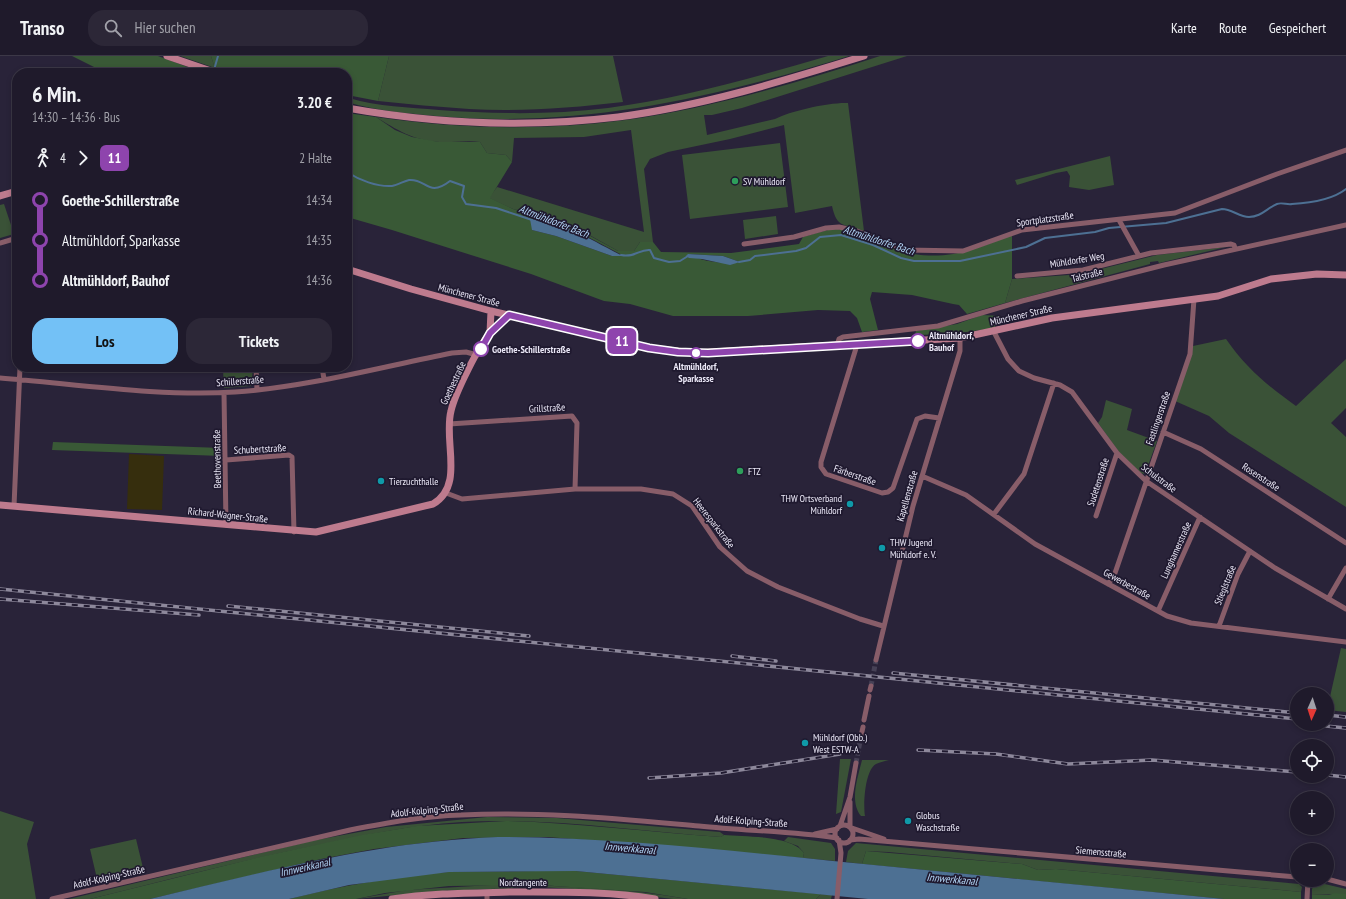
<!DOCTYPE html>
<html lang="de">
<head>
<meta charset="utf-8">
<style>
  :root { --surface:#1f1a2b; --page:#2c2737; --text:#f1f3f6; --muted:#a1a1a9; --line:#3c3847; --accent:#73c1f6 }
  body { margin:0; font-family:"PT Sans Narrow",sans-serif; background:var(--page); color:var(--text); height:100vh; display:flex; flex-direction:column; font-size:15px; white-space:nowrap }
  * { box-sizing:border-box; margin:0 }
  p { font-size:13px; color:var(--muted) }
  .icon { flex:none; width:22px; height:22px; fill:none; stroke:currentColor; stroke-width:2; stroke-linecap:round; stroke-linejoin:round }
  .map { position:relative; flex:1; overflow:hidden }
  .details { position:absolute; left:12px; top:12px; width:340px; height:304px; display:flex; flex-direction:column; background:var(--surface); border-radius:16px; box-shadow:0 2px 6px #0003,0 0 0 1px var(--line) }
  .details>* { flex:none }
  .badge { padding:0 8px; border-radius:6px; font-size:14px; line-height:26px }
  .needle { width:26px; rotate:183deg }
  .tools { position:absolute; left:1290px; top:631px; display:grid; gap:8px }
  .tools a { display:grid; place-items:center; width:44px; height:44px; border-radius:50%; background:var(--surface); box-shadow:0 2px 6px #0003,0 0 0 1px var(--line); font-size:20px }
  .map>.badge { position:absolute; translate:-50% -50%; box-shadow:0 0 0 2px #fff }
  .legs { display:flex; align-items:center; gap:6px; height:44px; padding:0 20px; font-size:13px }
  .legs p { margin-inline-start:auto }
  .overview { display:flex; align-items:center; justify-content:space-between; height:68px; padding:0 20px }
  h1 { font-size:22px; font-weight:600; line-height:30px }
  .button { display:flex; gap:8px; margin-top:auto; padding:8px 20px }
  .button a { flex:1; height:46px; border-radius:16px; background:var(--accent); color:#111; font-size:16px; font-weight:600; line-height:46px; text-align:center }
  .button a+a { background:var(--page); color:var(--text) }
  ul { padding:0 20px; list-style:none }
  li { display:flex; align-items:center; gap:14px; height:40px; font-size:15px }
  li i { display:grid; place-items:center; width:6px; height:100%; margin:0 5px; background:currentColor }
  li i::after { content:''; width:10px; height:10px; margin:-5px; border:3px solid; border-radius:50%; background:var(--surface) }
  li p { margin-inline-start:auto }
  li:first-child i { background:linear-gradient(#0000 50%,currentColor 0) }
  li:last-child i { background:linear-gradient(currentColor 50%,#0000 0) }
  header { display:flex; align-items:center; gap:24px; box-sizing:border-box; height:56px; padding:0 20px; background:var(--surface); border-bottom:1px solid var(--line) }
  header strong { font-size:19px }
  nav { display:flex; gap:22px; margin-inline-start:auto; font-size:14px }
  .search { width:280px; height:36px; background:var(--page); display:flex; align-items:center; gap:10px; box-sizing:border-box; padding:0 14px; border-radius:16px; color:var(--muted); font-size:15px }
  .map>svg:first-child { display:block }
  .green { fill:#3a5237 }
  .forest { fill:#395936; fill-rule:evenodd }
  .sand { fill:#362e0d }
  .water { fill:#4d7093 }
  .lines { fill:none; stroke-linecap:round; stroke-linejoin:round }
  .stream { stroke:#4d7093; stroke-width:2 }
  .street-tunnel { stroke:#464156; stroke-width:5; stroke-dasharray:5 2.5; stroke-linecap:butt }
  .street { stroke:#885d69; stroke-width:5 }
  .secondary { stroke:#be7b8e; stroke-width:7 }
  .rail-casing { stroke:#8d889b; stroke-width:3.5 }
  .rail { stroke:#1f192f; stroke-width:2; stroke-dasharray:6; stroke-linecap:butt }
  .line-1-casing { stroke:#fff; stroke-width:9 }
  .line-1 { stroke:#8e44ad; stroke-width:6 }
  .leisure-dot { fill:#2e9e5b; stroke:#1f192f; stroke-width:1.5 }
  .stop-1-dot { fill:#fff; stroke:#8e44ad; stroke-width:2 }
  .culture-dot { fill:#0f9aa8; stroke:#1f192f; stroke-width:1.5 }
  .labels { text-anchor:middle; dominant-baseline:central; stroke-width:3.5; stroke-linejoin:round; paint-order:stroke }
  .poi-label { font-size:10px; fill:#ebe8f7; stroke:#1f192f; text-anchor:start }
  .street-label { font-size:10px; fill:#ebe8f7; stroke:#1f192f }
  .stop-label { font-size:10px; font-weight:bold; fill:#ebe8f7; stroke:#1f192f; text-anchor:start }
  .water-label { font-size:11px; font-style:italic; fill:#b2d4f5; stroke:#1f192f }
</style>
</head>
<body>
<header>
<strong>Transo</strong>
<div class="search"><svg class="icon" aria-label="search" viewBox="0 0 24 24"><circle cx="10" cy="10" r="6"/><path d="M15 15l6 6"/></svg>Hier suchen</div>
<nav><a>Karte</a><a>Route</a><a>Gespeichert</a></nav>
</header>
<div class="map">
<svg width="1346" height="843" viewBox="0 0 1346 843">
  <rect width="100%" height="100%" fill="#292339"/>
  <path class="green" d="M 180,0 L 211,0 L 215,12 Z
    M 389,0 L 613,0 L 623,46 C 572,52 520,56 469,53 C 439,51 408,48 378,45 Z
    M 828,0 L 849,0 C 713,42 580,73 436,60 C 406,57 376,55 347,46 L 347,42 L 349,42 C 378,51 409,51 439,54 C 495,58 552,59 608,52 C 683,42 756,21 828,0 Z
    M 880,0 L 907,0 L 742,52 L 712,59 L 704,59 L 707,79 L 775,63 C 790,55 830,46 848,47 L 864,175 C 844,167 837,173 832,150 L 795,157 L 784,69 L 730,83 L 668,96 L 650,103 L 644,113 L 653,186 L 640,186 L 634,195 L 618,195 L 584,176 L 548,161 L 513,153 L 489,142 L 497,131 L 644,176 L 631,74 L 584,81 L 514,82 L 512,106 L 506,99 L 487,97 L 480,86 C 466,84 453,87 439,86 C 413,84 397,74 376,61 C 459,73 542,75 626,64 C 712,52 797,27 880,0 Z
    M 780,87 L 788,151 L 690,163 L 682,99 Z
    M 1110,100 L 1114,129 L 1089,134 L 1069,131 L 1070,120 L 1067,115 L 1056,117 L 1017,129 L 1015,124 Z
    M 4,148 L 14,178 L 0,182 L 0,149 Z
    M 776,160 L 778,178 L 745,183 L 743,164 Z
    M 1226,191 L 1159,207 L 1158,205 L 1150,206 L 1150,208 L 1005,247 L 1012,223 L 1069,219 L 1089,216 L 1157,199 Z
    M 1226,283 C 1246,312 1268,330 1296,350 L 1346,303 L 1346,352 L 1331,367 L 1346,381 L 1346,451 L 1229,377 L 1209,360 L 1175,345 L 1193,290 Z
    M 223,313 L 253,313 L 251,330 L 224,332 Z
    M 1106,344 L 1132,353 L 1127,374 L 1157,385 L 1145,418 L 1140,417 L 1119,396 L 1098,367 L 1102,361 Z
    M 1341,592 L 1346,593 L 1346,656 L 1327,654 Z
    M 840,703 L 851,703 L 841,756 L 836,758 Z
    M 862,704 L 889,704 C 885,705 880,706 876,708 C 865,714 863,748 865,760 L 861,760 C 849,745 858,721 862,704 Z
    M 0,755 L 34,766 L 27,788 L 36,843 L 0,843 Z
    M 487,761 L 557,762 L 720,776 L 724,779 L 721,781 C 635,775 548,761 462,766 C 410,769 360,780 309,791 C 236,806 163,825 90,843 L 69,843 L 311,785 L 386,771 Z
    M 788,781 L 831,787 L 835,793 L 835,805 L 803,802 L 804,797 L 798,790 L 784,785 Z
    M 136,783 L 144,816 L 98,827 L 90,793 Z
    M 856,787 L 1299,828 L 1302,831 L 1301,836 L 1056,813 L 1038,814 L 1022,808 L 888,796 L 866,795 L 862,808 L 846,806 L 848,795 Z
    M 1316,826 L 1346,833 L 1346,838 L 1312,839 L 1312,833 Z
    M 491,829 C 557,829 623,832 688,843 L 673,843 L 593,834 L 539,831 L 438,835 L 356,843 L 407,834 Z
    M 821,838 L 832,839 L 831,843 L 816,843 Z"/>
  <path class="forest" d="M 72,0 L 158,0 L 204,17 L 106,17 Z
    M 211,0 L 389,0 L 378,45 L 347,39 L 347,17 L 233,17 L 215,12 Z
    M 347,57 L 376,61 L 395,74 L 412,81 L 439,86 L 480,86 L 487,97 L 506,99 L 512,106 L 490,142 L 513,153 L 548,161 L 570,169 L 618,195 L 634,195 L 640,186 L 653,186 L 661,196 L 731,197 L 799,188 L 803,181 C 813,178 825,174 835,173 C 861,172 884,192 908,197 C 948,205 976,193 1012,179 L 1012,223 L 1005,247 L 967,258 L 959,249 L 953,248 L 912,239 L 872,236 L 870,243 L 878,274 L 862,276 L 857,262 L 850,255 L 818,254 L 748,260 L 673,260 L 630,248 L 604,245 L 531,218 L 392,174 L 347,161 ZM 539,163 L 588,181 L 622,199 L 612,200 L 556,180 L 532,174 ZM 688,198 L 723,200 L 740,206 C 723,208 703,206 688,198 Z
    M 982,259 L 1001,260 L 994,272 L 953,278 L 915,279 L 916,275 L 957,268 Z
    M 53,386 L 222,392 L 222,400 L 52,394 Z
    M 506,765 C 578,767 649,776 721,781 L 724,779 C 745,781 792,779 804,797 L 803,802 L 548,781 L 463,782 L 374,793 L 321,803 L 150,843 L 90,843 L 260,801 L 362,779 L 417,770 Z
    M 866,795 L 1022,808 L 1038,814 L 1056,813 L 1301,836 L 1301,843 L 1224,843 L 862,808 Z
    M 537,815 L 576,815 L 821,838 L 816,843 L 688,843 L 645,836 L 540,829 L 449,830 L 385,837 L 356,843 L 289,843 C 341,830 395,820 448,816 C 477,815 507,816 537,815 Z
    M 1335,837 L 1346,838 L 1346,843 L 1312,843 L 1312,839 L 1329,839 Z"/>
  <path class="sand" d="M 129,398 L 164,400 L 162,454 L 127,453 Z"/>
  <path class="water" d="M 530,163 C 561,164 596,187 623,200 L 612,200 L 556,180 L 532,174 Z
    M 688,198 L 723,200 L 740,206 L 730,209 L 702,203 L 689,202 L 686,200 Z
    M 498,781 C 610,781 722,794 833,805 C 963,818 1094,830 1224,843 L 868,843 L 576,815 L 449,816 L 349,829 L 289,843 L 150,843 C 264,816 379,785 498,781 Z"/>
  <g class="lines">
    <path class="stream" d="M 214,14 L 218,0
      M 347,116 C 359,124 377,131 392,130 C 398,129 404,125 409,124 C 426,122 428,142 450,125 L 464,130 L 462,141 L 466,148 L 496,152 L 532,164
      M 621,199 C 635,202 639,193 650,194 L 654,202 L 669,206 L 680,205 L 688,200
      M 739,206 L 750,204 L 755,200 L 796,195 L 806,192 L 820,181 L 841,179 L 873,189 L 901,202 L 914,205 L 960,205 L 1026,191 L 1045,182 L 1095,176 L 1109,172 L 1166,167 L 1222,153 C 1232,153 1239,161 1249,161 C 1261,161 1267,152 1277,148 C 1282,146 1287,149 1292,148 C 1310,147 1332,144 1346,133"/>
    <path class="street-tunnel" d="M 871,630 L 876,604
      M 856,707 L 861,680"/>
    <path class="street" d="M 1119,164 L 1139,200
      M 0,187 L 17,182
      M 744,188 L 794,181 L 826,172 L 839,171 L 857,175 L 906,194 L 963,195 L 1022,174 L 1175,157 L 1277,118 L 1346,94
      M 1017,220 L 1083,214 L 1151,197 L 1231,188 L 1234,189 L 1235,192
      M 994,276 L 1008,303 L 1019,315 L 1034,322 L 1060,329 L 1072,336 L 1117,397 L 1146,425 L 1275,512 L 1346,553
      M 837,289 L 839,283 L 843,281 L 938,270 L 1022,245 L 1164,209 L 1346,169
      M 857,289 L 821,406 L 821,411 L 826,418 L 882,437 L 888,436 L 893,432 L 917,363 L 925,360 L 939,362
      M 256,311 L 257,334
      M 322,311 L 324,323
      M 0,322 C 76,328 160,341 235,336 C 308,331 381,311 452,297 L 466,296 L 477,299
      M 224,337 L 226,469
      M 449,368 L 572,360 L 577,367 L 575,433
      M 1163,376 L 1201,393 L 1346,487
      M 226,404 L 289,399 L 292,401 L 294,476
      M 922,420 L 966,439 L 1035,488 L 1167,560 L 1191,567 L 1346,586
      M 446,437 L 462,443 L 575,433 L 641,433 L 673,438 L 692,450 L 720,491 L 747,515 L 778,531 L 860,563 L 883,570
      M 14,450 L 20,311
      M 994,458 L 1024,418 L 1054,327
      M 1096,460 L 1117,397
      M 1108,528 L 1114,520 L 1190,298 L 1194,243
      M 1328,543 L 1346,512
      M 1158,555 L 1200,461
      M 1219,570 L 1238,518 L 1250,495
      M 876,604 L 913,450 L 960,295 L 960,282
      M 870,634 L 871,630
      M 864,664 L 869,640
      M 861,680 L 863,671
      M 850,746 L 850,770
      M835 778a9 9 0 1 1 18 0a9 9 0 1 1-18 0Z
      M 840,770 L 850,741 L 856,707
      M 852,772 L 884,783
      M 815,778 L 837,773
      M 850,784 L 859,783 L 1297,821
      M 1327,823 L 1346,828
      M 52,843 L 350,774 C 386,767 423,760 461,759 C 540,755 619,763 699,770 C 745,775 791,775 837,782
      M 487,843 L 487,837
      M 837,843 L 841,797 L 839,784
      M 1307,843 L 1308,824"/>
    <path class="secondary" d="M 167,0 L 217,17
      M 347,52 C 437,68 527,72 618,61 C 702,50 783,25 864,0
      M 0,140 L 17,135
      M 347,213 L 411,233 L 491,255 L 649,292 L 695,297 L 960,282 L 1052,262 L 1218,240 L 1271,223 L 1317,218 L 1346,219
      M 490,277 L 491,255
      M 0,449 L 316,476 L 433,448 C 465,429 443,385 451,355 C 455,337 479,289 491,276 C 496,270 503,265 509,259
      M 392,843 C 431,837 472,837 511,836 C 559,836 608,835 655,843"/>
    <g class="rail-casing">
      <path id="rail" d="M 0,533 L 1297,663
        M 0,543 L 199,559
        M 228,550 L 529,580
        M 732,600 L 776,605
        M 893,617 L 1297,657
        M 1327,659 L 1346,661
        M 1306,668 L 1346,672
        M 918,694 L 996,698 L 1068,708 L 1152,704 L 1297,716
        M 1327,719 L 1346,721
        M 649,722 L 721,717 L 840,698"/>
    </g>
    <use href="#rail" class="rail"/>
  </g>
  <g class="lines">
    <g class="line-1-casing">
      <path id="line-1" d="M 481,293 L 490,277 L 509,259 L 649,292 L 678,296 L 708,297 L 918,285"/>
    </g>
    <use href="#line-1" class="line-1"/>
  </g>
  <g class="leisure-dot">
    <circle cx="735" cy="125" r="4"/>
    <circle cx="740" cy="415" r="4"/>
  </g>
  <g class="stop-1-dot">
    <circle cx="918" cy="285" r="7"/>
    <circle cx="481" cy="293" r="7"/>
    <circle cx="696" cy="297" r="5"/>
  </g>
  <g class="culture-dot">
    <circle cx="381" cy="425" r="4"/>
    <circle cx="850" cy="448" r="4"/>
    <circle cx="882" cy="492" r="4"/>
    <circle cx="805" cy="687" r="4"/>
    <circle cx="908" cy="765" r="4"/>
  </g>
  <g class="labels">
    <g class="poi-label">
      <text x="743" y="125">SV Mühldorf</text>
      <text x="748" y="415">FTZ</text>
      <text x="389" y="425">Tierzuchthalle</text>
      <text x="842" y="442" text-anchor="end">THW Ortsverband<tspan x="842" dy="12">Mühldorf</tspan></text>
      <text x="890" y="486">THW Jugend<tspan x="890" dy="12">Mühldorf e. V.</tspan></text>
      <text x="813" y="681">Mühldorf (Obb.)<tspan x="813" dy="12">West ESTW-A</tspan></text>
      <text x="916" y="759">Globus<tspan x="916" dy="12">Waschstraße</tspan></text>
    </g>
    <g class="street-label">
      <text transform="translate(1045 163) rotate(-8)">Sportplatzstraße</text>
      <text transform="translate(1077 204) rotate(-9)">Mühldorfer Weg</text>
      <text transform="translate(1087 219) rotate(-14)">Talstraße</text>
      <text transform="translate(469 239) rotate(15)">Münchener Straße</text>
      <text transform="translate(1021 259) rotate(-13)">Münchener Straße</text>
      <text transform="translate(240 325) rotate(-4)">Schillerstraße</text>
      <text transform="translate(453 327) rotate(-65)">Goethestraße</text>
      <text transform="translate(547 352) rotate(-3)">Grillstraße</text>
      <text transform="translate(1158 362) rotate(-71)">Fastlingerstraße</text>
      <text transform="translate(260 393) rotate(-3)">Schubertstraße</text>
      <text transform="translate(217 403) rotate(-91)">Beethovenstraße</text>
      <text transform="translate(855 419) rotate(19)">Färberstraße</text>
      <text transform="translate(1261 421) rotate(33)">Rosenstraße</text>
      <text transform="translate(1159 422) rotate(37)">Schulstraße</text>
      <text transform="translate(1098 426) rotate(-72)">Sudetenstraße</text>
      <text transform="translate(907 440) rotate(-74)">Kapellenstraße</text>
      <text transform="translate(228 459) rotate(6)">Richard-Wagner-Straße</text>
      <text transform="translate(714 467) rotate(52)">Heeresparkstraße</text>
      <text transform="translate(1176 494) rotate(-66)">Lunghamerstraße</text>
      <text transform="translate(1127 528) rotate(29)">Gewerbestraße</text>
      <text transform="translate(1225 529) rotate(-68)">Stieglstraße</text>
      <text transform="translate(427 754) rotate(-6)">Adolf-Kolping-Straße</text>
      <text transform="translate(751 765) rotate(4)">Adolf-Kolping-Straße</text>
      <text transform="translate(1101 796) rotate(5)">Siemensstraße</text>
      <text transform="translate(109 821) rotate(-13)">Adolf-Kolping-Straße</text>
      <text x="523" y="826">Nordtangente</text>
    </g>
    <g class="stop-label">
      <text x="929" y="279">Altmühldorf,<tspan x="929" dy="12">Bauhof</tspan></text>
      <text x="492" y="293">Goethe-Schillerstraße</text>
      <text x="696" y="310" text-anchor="middle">Altmühldorf,<tspan x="696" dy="12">Sparkasse</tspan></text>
    </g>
    <g class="water-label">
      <text transform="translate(554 165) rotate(21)">Altmühldorfer Bach</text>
      <text transform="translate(879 184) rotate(18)">Altmühldorfer Bach</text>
      <text transform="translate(630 792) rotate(5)">Innwerkkanal</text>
      <text transform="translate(305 811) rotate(-13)">Innwerkkanal</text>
      <text transform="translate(952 823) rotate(5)">Innwerkkanal</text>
    </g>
  </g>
</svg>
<div class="tools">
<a><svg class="needle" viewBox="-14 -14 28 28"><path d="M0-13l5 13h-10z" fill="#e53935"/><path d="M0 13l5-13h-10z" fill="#a1a1a9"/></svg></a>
<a><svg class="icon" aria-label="locate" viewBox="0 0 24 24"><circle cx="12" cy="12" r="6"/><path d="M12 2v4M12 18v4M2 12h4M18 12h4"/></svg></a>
<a>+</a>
<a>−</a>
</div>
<b class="badge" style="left:622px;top:285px;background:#8e44ad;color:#fff">11</b>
<section class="details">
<div class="overview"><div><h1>6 Min.</h1><p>14:30 – 14:36 · Bus</p></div><b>3.20 €</b></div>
<div class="legs"><svg class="icon" aria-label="walk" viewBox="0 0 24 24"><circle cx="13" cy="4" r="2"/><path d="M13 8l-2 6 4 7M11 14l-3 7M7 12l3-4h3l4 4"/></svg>4<svg class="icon" aria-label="forward" viewBox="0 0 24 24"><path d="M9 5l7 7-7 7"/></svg><b class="badge" style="background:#8e44ad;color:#fff">11</b><p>2 Halte</p></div>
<ul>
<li><i style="color:#8e44ad"></i><b>Goethe-Schillerstraße</b><p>14:34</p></li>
<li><i style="color:#8e44ad"></i><span>Altmühldorf, Sparkasse</span><p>14:35</p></li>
<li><i style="color:#8e44ad"></i><b>Altmühldorf, Bauhof</b><p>14:36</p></li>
</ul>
<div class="button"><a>Los</a><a>Tickets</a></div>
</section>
</div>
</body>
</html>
